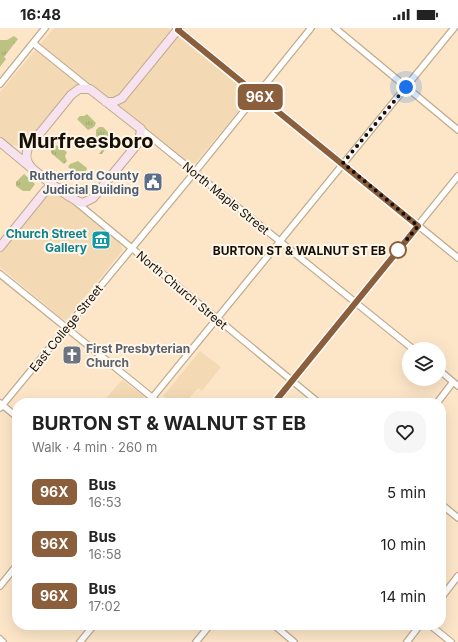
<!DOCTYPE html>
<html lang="en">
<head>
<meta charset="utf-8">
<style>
  :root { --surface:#fff; --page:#f6f6f6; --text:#222; --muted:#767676 }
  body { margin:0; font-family:Inter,sans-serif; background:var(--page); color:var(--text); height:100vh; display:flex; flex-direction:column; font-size:15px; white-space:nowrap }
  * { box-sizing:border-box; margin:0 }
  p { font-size:13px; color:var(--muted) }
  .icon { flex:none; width:22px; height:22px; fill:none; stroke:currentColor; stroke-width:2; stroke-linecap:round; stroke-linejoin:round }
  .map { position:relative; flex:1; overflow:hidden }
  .drawer { position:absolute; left:12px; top:370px; width:434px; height:232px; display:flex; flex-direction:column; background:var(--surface); border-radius:16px; box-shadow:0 4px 16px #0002 }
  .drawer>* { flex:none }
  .badge { padding:0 8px; border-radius:6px; font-size:14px; line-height:26px }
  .controls { position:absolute; left:402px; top:314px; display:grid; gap:8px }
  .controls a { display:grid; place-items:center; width:44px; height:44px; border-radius:50%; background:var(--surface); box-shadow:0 4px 16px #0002; font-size:20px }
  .you { position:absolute; width:20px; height:20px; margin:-10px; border:3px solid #fff; border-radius:50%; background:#1a73e8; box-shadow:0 0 0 6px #1a73e833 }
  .map>.badge { position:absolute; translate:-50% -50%; box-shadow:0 0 0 2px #fff }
  .round { display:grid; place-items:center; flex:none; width:42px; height:42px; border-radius:16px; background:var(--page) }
  .overview { display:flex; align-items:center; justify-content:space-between; height:68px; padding:0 20px }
  h1 { font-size:19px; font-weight:700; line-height:30px }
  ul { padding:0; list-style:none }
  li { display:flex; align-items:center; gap:12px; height:52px; padding:0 20px }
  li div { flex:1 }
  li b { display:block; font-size:15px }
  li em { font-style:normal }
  li .badge { min-width:44px; font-weight:700; text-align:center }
  .status { display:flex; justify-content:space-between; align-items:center; height:28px; padding:0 20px; background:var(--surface); direction:ltr }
  .status svg { height:11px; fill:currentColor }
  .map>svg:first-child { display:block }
  .built { fill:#f4d9b5 }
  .grass { fill:url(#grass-tufts) }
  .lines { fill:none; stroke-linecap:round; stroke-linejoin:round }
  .street-casing { stroke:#c1ab8e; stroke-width:8 }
  .secondary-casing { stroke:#c1ab8e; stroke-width:10 }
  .street { stroke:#fff; stroke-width:5.5 }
  .secondary { stroke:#f7e3f0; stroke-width:8 }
  .line-casing { stroke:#fff; stroke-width:9 }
  .line { stroke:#8b5e3c; stroke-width:6 }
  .walk { stroke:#181006; stroke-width:4; stroke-dasharray:0 7.2 }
  .stop-dot { fill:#fff; stroke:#8b5e3c; stroke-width:2 }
  .labels { text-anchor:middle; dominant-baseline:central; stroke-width:4; stroke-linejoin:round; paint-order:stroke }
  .service-label { font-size:12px; font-weight:bold; fill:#4e5e75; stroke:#fff6ea; text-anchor:end }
  .street-label { font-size:12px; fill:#181006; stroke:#fff6ea }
  .culture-label { font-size:12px; font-weight:bold; fill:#0d838f; stroke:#fff6ea; text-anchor:end }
  .stop-label { font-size:12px; font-weight:bold; fill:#181006; stroke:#fff6ea; text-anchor:end }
  .worship-label { font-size:12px; font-weight:bold; fill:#5b616d; stroke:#fff6ea; text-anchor:start }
  .town-label { font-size:20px; font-weight:bold; fill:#181006; stroke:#fff6ea }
</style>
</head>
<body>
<div class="status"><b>16:48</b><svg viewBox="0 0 49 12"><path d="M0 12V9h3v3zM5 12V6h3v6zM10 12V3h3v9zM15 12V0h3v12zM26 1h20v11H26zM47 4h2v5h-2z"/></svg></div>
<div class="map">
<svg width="458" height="614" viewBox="0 0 458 614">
  <defs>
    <pattern id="grass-tufts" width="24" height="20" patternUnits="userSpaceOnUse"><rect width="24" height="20" fill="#bcc282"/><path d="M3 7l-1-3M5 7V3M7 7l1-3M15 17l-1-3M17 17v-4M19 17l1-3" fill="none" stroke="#a1a66f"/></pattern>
  </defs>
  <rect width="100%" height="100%" fill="#fde6c8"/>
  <path class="built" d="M 54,0 L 169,0 L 252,67 L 192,139 L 82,52 L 27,118 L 8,117 L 0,110 L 0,64 Z
    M 58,164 L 119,214 L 123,222 L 66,292 L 62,291 L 0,239 L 0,224 L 42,171 L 50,165 Z
    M 200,323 L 221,339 L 202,363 L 198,360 L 185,375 L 171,375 L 163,368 Z
    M 122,352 L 145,369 L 143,375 L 102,375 Z"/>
  <path class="grass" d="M 14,8 L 18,11 L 4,29 L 6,31 L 0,39 L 0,12 L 7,12 Z
    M 87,86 L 96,95 L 94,99 L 88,102 L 77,91 L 80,88 L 84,88 Z
    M 99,99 L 103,99 L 111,107 L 111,113 L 107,117 L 96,108 L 96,102 Z
    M 96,112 L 106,120 L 102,126 L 99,126 L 102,122 L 95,114 Z
    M 56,117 L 67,124 L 65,128 L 67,133 L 64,136 L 51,125 L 51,122 Z
    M 78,133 L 87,140 L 86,143 L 74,144 L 68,139 L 70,136 Z
    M 24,146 L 35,156 L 30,163 L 23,163 L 16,158 L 16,154 Z"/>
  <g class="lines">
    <g class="street-casing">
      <path id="street" d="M 176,0 L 458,230
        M 335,0 L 458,102
        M 33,15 L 90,61
        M 0,56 L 45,0
        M 141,101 L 413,321
        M 76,174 L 319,375
        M 0,246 L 159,375
        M 439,342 L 458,358
        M 0,375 L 17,389
        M 148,375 L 454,0
        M 274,375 L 458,148
        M 437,375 L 453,354
        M 0,380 L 194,145 L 311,0
        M 441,476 L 458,490
        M 0,558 L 17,537
        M 441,570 L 458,548
        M 274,597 L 294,614
        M 430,597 L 451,614
        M 0,611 L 3,614
        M 80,614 L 94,597
        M 196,614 L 210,597
        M 407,614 L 420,597"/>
    </g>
    <g class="secondary-casing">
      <path id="secondary" d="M 106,74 L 114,74 L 122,70 L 179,0
        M 0,114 C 15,126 68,173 83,175 L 93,170 L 139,114 L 141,101 L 90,61 L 79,61 L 71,67 L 28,120 C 25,128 26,134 32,140
        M 0,219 L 46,162 L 59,160"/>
    </g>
    <use href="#street" class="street"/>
    <use href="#secondary" class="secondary"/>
  </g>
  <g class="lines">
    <g class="line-casing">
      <path id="line" d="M 179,0 L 178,2 L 418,198 L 274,375"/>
    </g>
    <use href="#line" class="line"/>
    <path class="walk" d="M 398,222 L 418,198 L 343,135 L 406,59"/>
  </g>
  <defs>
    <g id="civic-square" transform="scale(1)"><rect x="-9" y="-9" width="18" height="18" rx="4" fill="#5c6f8a" stroke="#fff6ea"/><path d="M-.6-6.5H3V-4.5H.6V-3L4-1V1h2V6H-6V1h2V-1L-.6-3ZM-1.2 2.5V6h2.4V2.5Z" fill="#fff"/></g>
    <g id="museum-square" transform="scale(1)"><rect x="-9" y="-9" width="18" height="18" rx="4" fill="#0f9aa8" stroke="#fff6ea"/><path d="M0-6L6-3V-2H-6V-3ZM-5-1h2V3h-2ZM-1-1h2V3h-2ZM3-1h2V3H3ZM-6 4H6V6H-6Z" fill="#fff"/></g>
    <g id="church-square" transform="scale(1)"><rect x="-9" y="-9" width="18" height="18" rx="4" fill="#6b7280" stroke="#fff6ea"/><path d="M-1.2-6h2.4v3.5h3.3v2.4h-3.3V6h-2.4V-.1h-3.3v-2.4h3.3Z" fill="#fff"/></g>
  </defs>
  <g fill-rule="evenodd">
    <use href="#civic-square" x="153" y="154"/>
    <use href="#museum-square" x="101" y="212"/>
    <use href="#church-square" x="72" y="327"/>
  </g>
  <circle class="stop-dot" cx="398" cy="222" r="8"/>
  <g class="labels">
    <g class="service-label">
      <text x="139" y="147">Rutherford County<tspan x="139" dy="14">Judicial Building</tspan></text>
    </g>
    <g class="street-label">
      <text transform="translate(226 170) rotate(39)">North Maple Street</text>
      <text transform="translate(182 262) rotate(40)">North Church Street</text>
      <text transform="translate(66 300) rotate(-51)">East College Street</text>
    </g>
    <g class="culture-label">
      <text x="87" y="205">Church Street<tspan x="87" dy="14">Gallery</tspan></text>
    </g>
    <g class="stop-label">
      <text x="386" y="222">BURTON ST &amp; WALNUT ST EB</text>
    </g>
    <g class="worship-label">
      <text x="86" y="320">First Presbyterian<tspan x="86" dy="14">Church</tspan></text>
    </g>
    <g class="town-label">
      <text x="86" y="113">Murfreesboro</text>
    </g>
  </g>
</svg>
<div class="controls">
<a><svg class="icon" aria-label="layers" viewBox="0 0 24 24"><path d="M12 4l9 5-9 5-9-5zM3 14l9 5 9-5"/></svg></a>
</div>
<div class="you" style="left:406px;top:59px"></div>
<b class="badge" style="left:260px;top:69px;background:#8b5e3c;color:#fff">96X</b>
<section class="drawer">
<div class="overview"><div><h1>BURTON ST &amp; WALNUT ST EB</h1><p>Walk · 4 min · 260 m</p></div><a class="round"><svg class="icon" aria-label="heart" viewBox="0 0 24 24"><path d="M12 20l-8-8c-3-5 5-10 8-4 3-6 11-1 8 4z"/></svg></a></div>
<ul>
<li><span class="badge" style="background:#8b5e3c;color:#fff">96X</span><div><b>Bus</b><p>16:53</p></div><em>5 min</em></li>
<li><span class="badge" style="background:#8b5e3c;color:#fff">96X</span><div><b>Bus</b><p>16:58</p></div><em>10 min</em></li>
<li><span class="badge" style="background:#8b5e3c;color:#fff">96X</span><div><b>Bus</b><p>17:02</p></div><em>14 min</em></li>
</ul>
</section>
</div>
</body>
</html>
